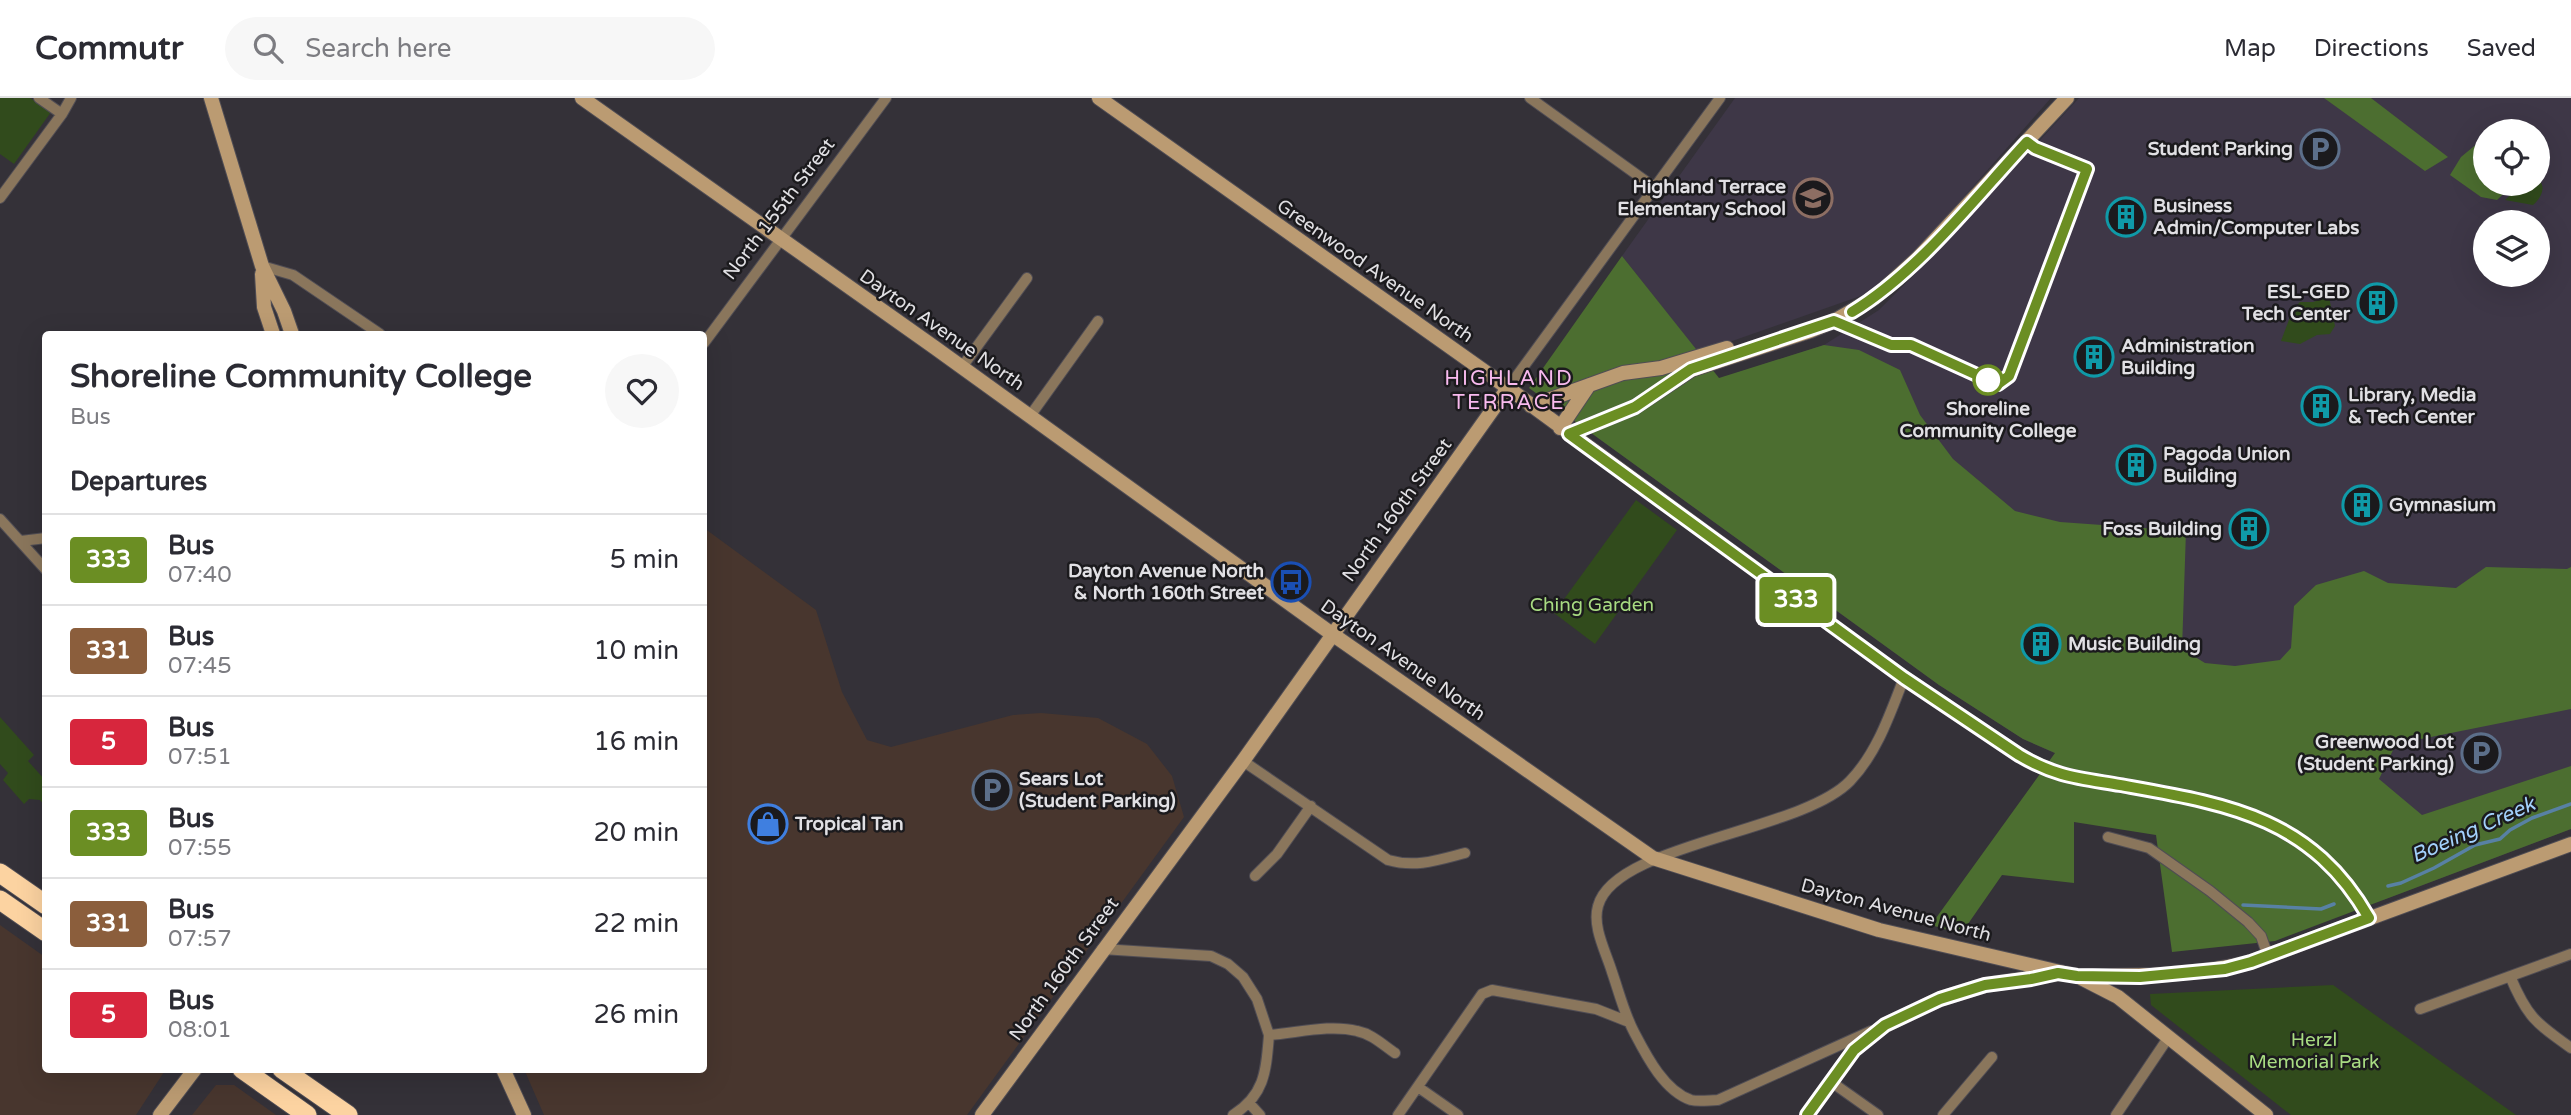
<!DOCTYPE html>
<html lang="en">
<head>
<meta charset="utf-8">
<style>
  :root { --surface:#fff; --page:#f7f7f7; --text:#2b2b33; --muted:#7c7c81; --line:#e1e1e2 }
  body { margin:0; font-family:"Varela Round",sans-serif; background:var(--page); color:var(--text); height:100vh; display:flex; flex-direction:column; font-size:26px; white-space:nowrap }
  * { box-sizing:border-box; margin:0 }
  p { font-size:23px; color:var(--muted) }
  .icon { flex:none; width:38px; height:38px; fill:none; stroke:currentColor; stroke-width:2; stroke-linecap:round; stroke-linejoin:round }
  .map { position:relative; flex:1; overflow:hidden }
  .details { position:absolute; left:42px; top:233px; width:665px; height:742px; display:flex; flex-direction:column; background:var(--surface); border-radius:7px; box-shadow:0 7px 28px #0002 }
  .details>* { flex:none }
  .badge { padding:0 14px; border-radius:5px; font-size:24px; line-height:46px }
  .controls { position:absolute; left:2473px; top:21px; display:grid; gap:14px }
  .controls a { display:grid; place-items:center; width:77px; height:77px; border-radius:50%; background:var(--surface); box-shadow:0 7px 28px #0002; font-size:35px }
  .map>.badge { position:absolute; translate:-50% -50%; box-shadow:0 0 0 4px #fff }
  h2 { padding:0 28px; font-size:26px; line-height:63px }
  .round { display:grid; place-items:center; flex:none; width:74px; height:74px; border-radius:37px; background:var(--page) }
  .head { display:flex; align-items:center; justify-content:space-between; height:119px; padding:0 28px }
  h1 { font-size:33px; font-weight:800; line-height:52px }
  ul { padding:0; list-style:none }
  li { display:flex; align-items:center; gap:21px; height:91px; padding:0 28px; border-top:2px solid var(--line) }
  li div { flex:1 }
  li b { display:block; font-size:26px }
  li em { font-style:normal }
  li .badge { min-width:77px; font-weight:700; text-align:center }
  header { display:flex; align-items:center; gap:42px; box-sizing:border-box; height:98px; padding:0 35px; background:var(--surface); border-bottom:2px solid var(--line) }
  header strong { font-size:33px }
  nav { display:flex; gap:38px; margin-inline-start:auto; font-size:24px }
  .search { width:490px; height:63px; background:var(--page); display:flex; align-items:center; gap:18px; box-sizing:border-box; padding:0 24px; border-radius:38px; color:var(--muted); font-size:26px }
  .map>svg:first-child { display:block }
  .commercial { fill:#48362e }
  .education { fill:#3e3747; fill-rule:evenodd }
  .green { fill:#314b1c }
  .forest { fill:#4c6e30 }
  .lines { fill:none; stroke-linecap:round; stroke-linejoin:round }
  .stream { stroke:#5881a4; stroke-width:3.5 }
  .street-casing { stroke:#504d54; stroke-width:12 }
  .secondary-casing { stroke:#504d54; stroke-width:16 }
  .highway-casing { stroke:#504d54; stroke-width:21 }
  .street { stroke:#8a765c; stroke-width:10 }
  .secondary { stroke:#bb9b72; stroke-width:14 }
  .highway { stroke:#fcd3a1; stroke-width:19 }
  .line-casing { stroke:#fff; stroke-width:16 }
  .line { stroke:#6b8e23; stroke-width:10 }
  .stop-dot { fill:#fff; stroke:#6b8e23; stroke-width:3.5 }
  .labels { text-anchor:middle; dominant-baseline:central; stroke-width:5; stroke-linejoin:round; paint-order:stroke }
  .poi-label { font-size:19px; font-weight:bold; fill:#e1e0e4; stroke:#1b1a1d; text-anchor:start }
  .street-label { font-size:19px; fill:#e1e0e4; stroke:#1b1a1d }
  .stop-label { font-size:19px; font-weight:bold; fill:#e1e0e4; stroke:#1b1a1d }
  .park-label { font-size:19px; fill:#a8db82; stroke:#1b1a1d }
  .neighbourhood-label { font-size:21px; letter-spacing:2px; fill:#f9baef; stroke:#1b1a1d }
  .water-label { font-size:21px; font-style:italic; fill:#a3d1fc; stroke:#1b1a1d }
</style>
</head>
<body>
<header>
<strong>Commutr</strong>
<div class="search"><svg class="icon" aria-label="search" viewBox="0 0 24 24"><circle cx="10" cy="10" r="6"/><path d="M15 15l6 6"/></svg>Search here</div>
<nav><a>Map</a><a>Directions</a><a>Saved</a></nav>
</header>
<div class="map">
<svg width="2571" height="1017" viewBox="0 0 2571 1017">
  <rect width="100%" height="100%" fill="#343138"/>
  <path class="commercial" d="M 704,430 L 816,512 L 842,594 L 867,642 L 891,649 L 1013,617 L 1041,615 L 1098,620 L 1147,646 L 1172,678 L 1184,719 L 967,1017 L 544,1017 L 524,971 L 704,971 Z
    M 0,827 L 45,859 L 46,971 L 166,971 L 136,1017 L 0,1017 Z
    M 216,987 L 234,987 L 276,1017 L 192,1017 Z"/>
  <path class="education" d="M 1735,0 L 2051,0 L 1924,144 L 1869,195 L 1698,255 L 1622,158 Z
    M 2079,0 L 2571,0 L 2571,731 L 2383,802 L 2023,641 L 1939,587 L 1598,340 L 1643,320 L 1677,294 L 1824,247 L 1879,212 L 1930,161 ZM 2485,33 L 2538,33 L 2538,86 L 2485,86 ZM 2485,124 L 2538,124 L 2538,177 L 2485,177 Z"/>
  <path class="green" d="M 0,0 L 30,0 L 51,14 L 14,66 L 0,56 Z
    M 2538,81 C 2547,89 2541,100 2533,107 L 2505,102 L 2522,86 L 2538,86 Z
    M 2329,199 L 2335,228 L 2330,236 L 2317,237 L 2300,246 L 2281,243 L 2293,211 L 2300,204 L 2313,204 Z
    M 1636,402 L 1677,432 L 1595,546 L 1554,515 Z
    M 0,619 L 34,657 L 28,663 L 45,682 L 45,708 L 40,702 L 29,701 L 24,706 L 3,682 L 8,675 L 0,666 Z
    M 2333,887 L 2516,1017 L 2291,1017 L 2151,907 L 2150,896 Z"/>
  <path class="forest" d="M 2324,0 L 2371,0 L 2448,59 L 2425,73 Z
    M 2485,39 L 2485,86 L 2514,86 L 2497,102 L 2481,99 L 2450,77 L 2461,59 Z
    M 1622,158 L 1719,280 L 1824,247 L 1859,252 L 1900,272 L 1920,317 L 1953,361 L 2015,413 L 2060,424 L 2186,433 L 2182,551 L 2205,565 L 2235,568 L 2280,562 L 2291,550 L 2294,508 L 2316,487 L 2364,473 L 2388,485 L 2456,490 L 2486,469 L 2567,471 L 2571,469 L 2571,611 L 2396,646 L 2379,681 L 2422,717 L 2571,668 L 2571,731 L 2275,843 L 2172,854 L 2156,737 L 2074,724 L 2074,785 L 2002,777 L 1961,836 L 1931,827 L 2055,655 L 2023,641 L 1939,587 L 1529,290 Z"/>
  <g class="lines">
    <path class="stream" d="M 2388,788 L 2401,785 L 2434,770 L 2475,747 L 2500,741 L 2510,732 L 2532,720 L 2571,706
      M 2243,807 L 2321,811 L 2334,806"/>
    <g class="street-casing">
      <path id="street" d="M 39,0 L 62,16
        M 1530,0 L 1654,89
        M 0,100 L 62,16 L 71,0
        M 262,168 L 293,177 L 380,236
        M 704,245 L 886,0
        M 962,269 L 1027,180
        M 1508,290 L 1720,0
        M 1030,318 L 1098,223
        M 0,421 L 46,472
        M 21,443 L 46,440
        M 1243,663 L 1388,762 C 1416,770 1438,762 1465,755
        M 2108,739 L 2149,750 L 2210,793 L 2248,824 L 2261,838 L 2268,858
        M 1255,778 L 1277,756 L 1311,708
        M 1102,851 L 1211,858 L 1228,866 L 1243,879 L 1257,901 L 1269,937
        M 2510,878 C 2527,919 2536,925 2571,950
        M 2420,911 L 2571,856
        M 1871,933 L 1718,1002 C 1710,1002 1699,1004 1691,1002 C 1664,993 1646,957 1634,934 C 1624,915 1619,894 1612,874 C 1606,854 1592,829 1598,808 C 1614,746 1801,734 1850,683 C 1877,655 1890,616 1904,580
        M 1830,983 L 1878,1017
        M 1418,989 L 1458,1017
        M 1250,1006 L 1260,1017
        M 1233,1017 C 1265,997 1266,973 1269,937 C 1297,935 1330,926 1357,933 C 1372,936 1383,947 1395,955
        M 1398,1017 L 1482,896 L 1492,892 L 1596,911 L 1629,924
        M 1943,1017 L 1992,959
        M 2116,1017 L 2168,940"/>
    </g>
    <g class="secondary-casing">
      <path id="secondary" d="M 211,0 L 262,168 L 284,213 L 292,236
        M 582,0 L 934,249 L 1332,536 L 1653,760 L 1879,832 L 2077,878 L 2118,899 L 2266,1017
        M 1099,0 L 1508,290 L 1904,580 L 2019,657 C 2056,679 2079,680 2120,687 C 2225,705 2312,719 2369,820
        M 262,176 L 264,209 L 273,236
        M 1531,308 L 1623,275 L 1661,270 L 1727,250
        M 1560,330 L 1589,287
        M 1569,336 L 1635,309 L 1691,272 L 1810,233 L 1834,223 L 1874,200 L 1918,160 L 2067,0
        M 2082,878 C 2139,878 2195,878 2251,864 L 2571,746
        M 503,971 L 524,1017
        M 160,1017 L 195,971
        M 982,1017 L 1243,663 L 1508,290
        M 1807,1017 L 1854,952 L 1885,927 L 1940,901 L 1985,887 L 2056,876"/>
    </g>
    <g class="highway-casing">
      <path id="highway" d="M 0,775 L 46,807
        M 0,802 L 46,834
        M 242,971 L 307,1017
        M 282,971 L 348,1017"/>
    </g>
    <use href="#street" class="street"/>
    <use href="#secondary" class="secondary"/>
    <use href="#highway" class="highway"/>
  </g>
  <g class="lines">
    <g class="line-casing">
      <path id="line" d="M 1807,1017 L 1854,952 L 1885,927 L 1940,901 L 1985,887 L 2031,881 L 2058,875 L 2077,878 L 2140,879 L 2225,871 L 2251,864 L 2369,820 C 2311,718 2226,706 2120,687 C 2079,680 2056,679 2019,657 L 1904,580 L 1569,336 L 1635,309 L 1691,271 L 1834,223 L 1891,247 L 1911,247 L 1988,282 L 1998,286 L 2009,278 L 2087,71 L 2035,50 L 2027,44 C 1974,101 1919,173 1852,214"/>
    </g>
    <use href="#line" class="line"/>
  </g>
  <defs>
    <g id="parking-ring" transform="scale(2.0125)"><circle r="9.5" fill="#1b1a1d" stroke="#5c6f8a" stroke-width="1.5"/><path d="M-3.5-5.5H1a3.5 3.5 0 0 1 0 7H-1V5.5H-3.5ZM-1-3.4V-.6H.8a1.4 1.4 0 0 0 0-2.8Z" fill="#5c6f8a"/></g>
    <g id="school-ring" transform="scale(2.0125)"><circle r="9.5" fill="#1b1a1d" stroke="#8d6e63" stroke-width="1.5"/><path d="M0-5L7-2L0 1L-7-2ZM-4 1L0 2.5L4 1V4Q0 6-4 4Z" fill="#8d6e63"/></g>
    <g id="building-ring" transform="scale(2.0125)"><circle r="9.5" fill="#1b1a1d" stroke="#0f9aa8" stroke-width="1.5"/><path d="M-4-6H4V6H1V3H-1V6H-4ZM-2.5-4.3h1.7v1.8h-1.7ZM.8-4.3h1.7v1.8H.8ZM-2.5-1h1.7V.8h-1.7ZM.8-1h1.7V.8H.8Z" fill="#0f9aa8"/></g>
    <g id="bus-ring" transform="scale(2.0125)"><circle r="9.5" fill="#1b1a1d" stroke="#1a4fb4" stroke-width="1.5"/><path d="M-5-6H5V4H4V6H2V4H-2V6H-4V4H-5ZM-3.5-4V0h7V-4ZM-3.5 1.2v1.5H-2V1.2ZM2 1.2v1.5H3.5V1.2Z" fill="#1a4fb4"/></g>
    <g id="shop-ring" transform="scale(2.0125)"><circle r="9.5" fill="#1b1a1d" stroke="#3f7fe0" stroke-width="1.5"/><path d="M-5-2.5h2.3a2.7 3.5 0 0 1 5.4 0H5L5.5 6h-11ZM-1.5-2.5h3a1.5 2.3 0 0 0-3 0Z" fill="#3f7fe0"/></g>
  </defs>
  <g fill-rule="evenodd">
    <use href="#parking-ring" x="2320" y="51"/>
    <use href="#school-ring" x="1813" y="100"/>
    <use href="#building-ring" x="2126" y="119"/>
    <use href="#building-ring" x="2377" y="205"/>
    <use href="#building-ring" x="2094" y="259"/>
    <use href="#building-ring" x="2321" y="308"/>
    <use href="#building-ring" x="2136" y="367"/>
    <use href="#building-ring" x="2362" y="407"/>
    <use href="#building-ring" x="2249" y="431"/>
    <use href="#bus-ring" x="1291" y="484"/>
    <use href="#building-ring" x="2041" y="546"/>
    <use href="#parking-ring" x="2481" y="655"/>
    <use href="#parking-ring" x="992" y="692"/>
    <use href="#shop-ring" x="768" y="726"/>
  </g>
  <circle class="stop-dot" cx="1988" cy="282" r="14"/>
  <g class="labels">
    <g class="poi-label">
      <text x="2293" y="51" text-anchor="end">Student Parking</text>
      <text x="1786" y="89" text-anchor="end">Highland Terrace<tspan x="1786" dy="22">Elementary School</tspan></text>
      <text x="2153" y="108">Business<tspan x="2153" dy="22">Admin/Computer Labs</tspan></text>
      <text x="2350" y="194" text-anchor="end">ESL-GED<tspan x="2350" dy="22">Tech Center</tspan></text>
      <text x="2121" y="248">Administration<tspan x="2121" dy="22">Building</tspan></text>
      <text x="2348" y="297">Library, Media<tspan x="2348" dy="22">&amp; Tech Center</tspan></text>
      <text x="2163" y="356">Pagoda Union<tspan x="2163" dy="22">Building</tspan></text>
      <text x="2389" y="407">Gymnasium</text>
      <text x="2222" y="431" text-anchor="end">Foss Building</text>
      <text x="1264" y="473" text-anchor="end">Dayton Avenue North<tspan x="1264" dy="22">&amp; North 160th Street</tspan></text>
      <text x="2068" y="546">Music Building</text>
      <text x="2454" y="644" text-anchor="end">Greenwood Lot<tspan x="2454" dy="22">(Student Parking)</tspan></text>
      <text x="1019" y="681">Sears Lot<tspan x="1019" dy="22">(Student Parking)</tspan></text>
      <text x="795" y="726">Tropical Tan</text>
    </g>
    <g class="street-label">
      <text transform="translate(779 111) rotate(-53)">North 155th Street</text>
      <text transform="translate(1375 173) rotate(35)">Greenwood Avenue North</text>
      <text transform="translate(942 232) rotate(35)">Dayton Avenue North</text>
      <text transform="translate(1397 412) rotate(-54)">North 160th Street</text>
      <text transform="translate(1403 562) rotate(35)">Dayton Avenue North</text>
      <text transform="translate(1896 812) rotate(15)">Dayton Avenue North</text>
      <text transform="translate(1064 871) rotate(-54)">North 160th Street</text>
    </g>
    <g class="stop-label">
      <text x="1988" y="311">Shoreline<tspan x="1988" dy="22">Community College</tspan></text>
    </g>
    <g class="park-label">
      <text x="1592" y="507">Ching Garden</text>
      <text x="2314" y="942">Herzl<tspan x="2314" dy="22">Memorial Park</tspan></text>
    </g>
    <g class="neighbourhood-label">
      <text x="1509" y="280">HIGHLAND<tspan x="1509" dy="24">TERRACE</tspan></text>
    </g>
    <g class="water-label">
      <text transform="translate(2473 732) rotate(-24)">Boeing Creek</text>
    </g>
  </g>
</svg>
<div class="controls">
<a><svg class="icon" aria-label="locate" viewBox="0 0 24 24"><circle cx="12" cy="12" r="6"/><path d="M12 2v4M12 18v4M2 12h4M18 12h4"/></svg></a>
<a><svg class="icon" aria-label="layers" viewBox="0 0 24 24"><path d="M12 4l9 5-9 5-9-5zM3 14l9 5 9-5"/></svg></a>
</div>
<b class="badge" style="left:1796px;top:502px;background:#6b8e23;color:#fff">333</b>
<section class="details">
<div class="head"><div><h1>Shoreline Community College</h1><p>Bus</p></div><a class="round"><svg class="icon" aria-label="heart" viewBox="0 0 24 24"><path d="M12 20l-8-8c-3-5 5-10 8-4 3-6 11-1 8 4z"/></svg></a></div>
<h2>Departures</h2>
<ul>
<li><span class="badge" style="background:#6b8e23;color:#fff">333</span><div><b>Bus</b><p>07:40</p></div><em>5 min</em></li>
<li><span class="badge" style="background:#8b5e3c;color:#fff">331</span><div><b>Bus</b><p>07:45</p></div><em>10 min</em></li>
<li><span class="badge" style="background:#d7263d;color:#fff">5</span><div><b>Bus</b><p>07:51</p></div><em>16 min</em></li>
<li><span class="badge" style="background:#6b8e23;color:#fff">333</span><div><b>Bus</b><p>07:55</p></div><em>20 min</em></li>
<li><span class="badge" style="background:#8b5e3c;color:#fff">331</span><div><b>Bus</b><p>07:57</p></div><em>22 min</em></li>
<li><span class="badge" style="background:#d7263d;color:#fff">5</span><div><b>Bus</b><p>08:01</p></div><em>26 min</em></li>
</ul>
</section>
</div>
</body>
</html>
